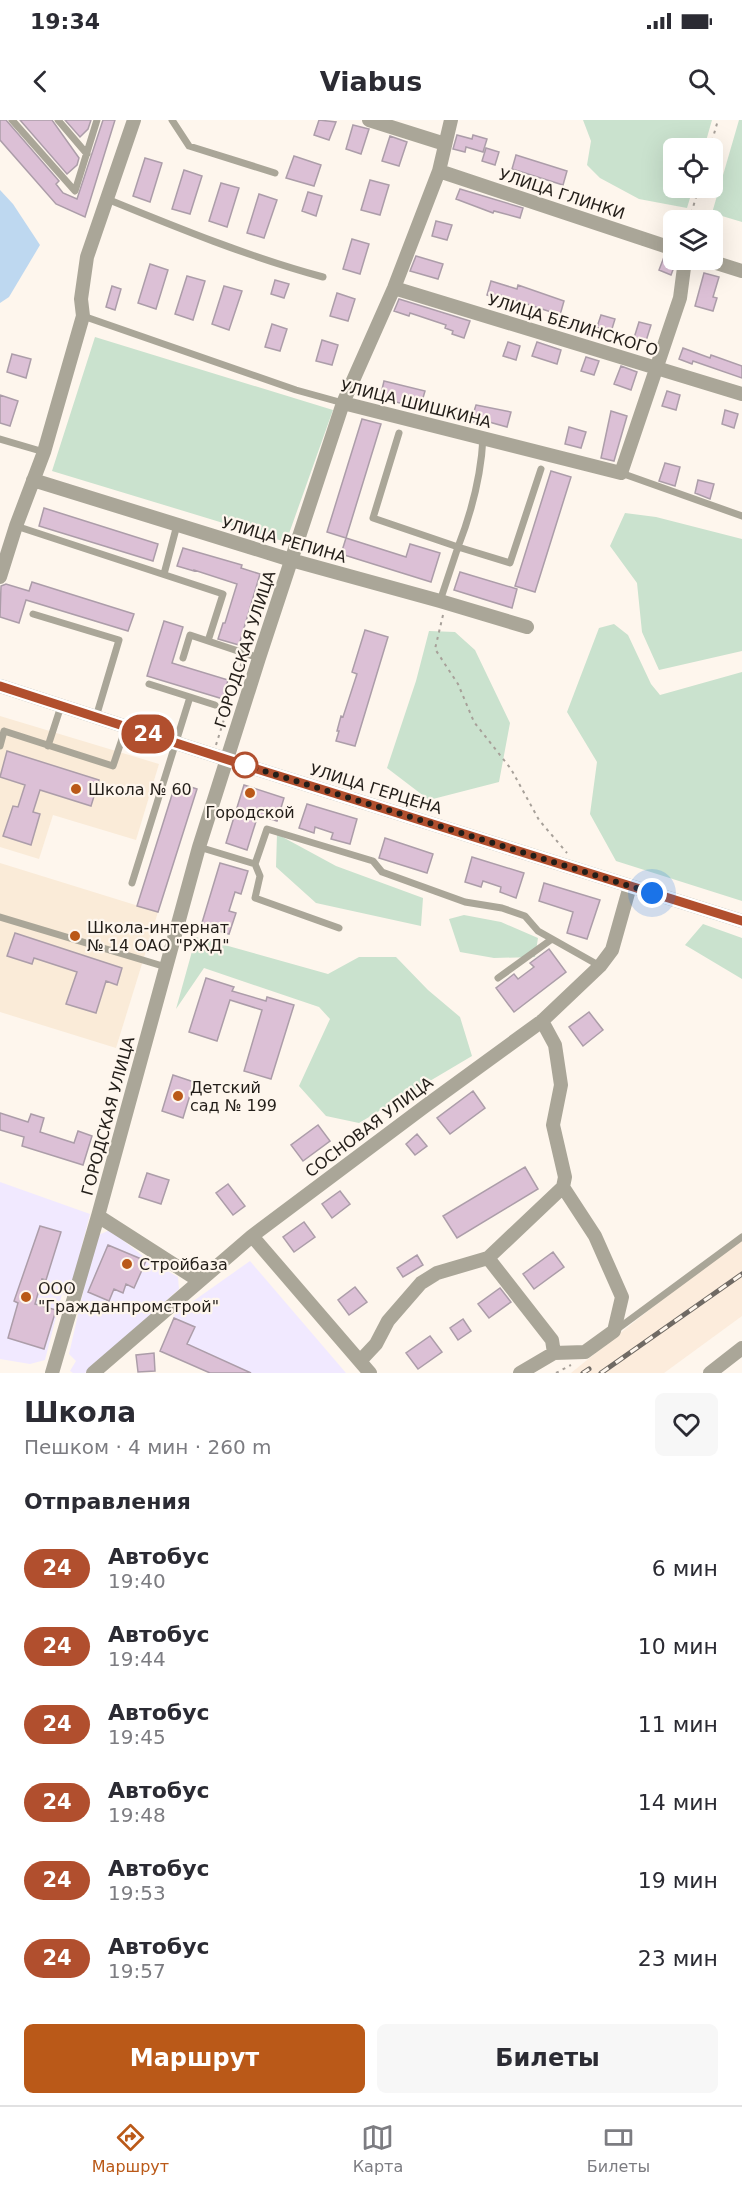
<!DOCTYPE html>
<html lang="ru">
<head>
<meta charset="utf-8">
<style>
  :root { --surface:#fff; --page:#f7f7f7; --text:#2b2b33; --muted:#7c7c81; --line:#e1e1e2; --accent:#ba5918 }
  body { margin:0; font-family:"DejaVu Sans",sans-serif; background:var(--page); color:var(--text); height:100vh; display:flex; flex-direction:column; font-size:22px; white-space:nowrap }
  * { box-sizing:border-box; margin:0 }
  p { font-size:20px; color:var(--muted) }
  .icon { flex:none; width:33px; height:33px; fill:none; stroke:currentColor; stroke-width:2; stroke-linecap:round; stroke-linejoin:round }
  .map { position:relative; height:1253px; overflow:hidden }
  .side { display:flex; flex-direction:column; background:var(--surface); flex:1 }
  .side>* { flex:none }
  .badge { padding:0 12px; border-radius:20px; font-size:21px; line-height:39px }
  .controls { position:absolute; left:663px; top:18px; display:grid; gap:12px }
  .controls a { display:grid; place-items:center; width:60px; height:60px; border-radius:9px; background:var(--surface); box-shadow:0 6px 24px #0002; font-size:30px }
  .you { position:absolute; width:30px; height:30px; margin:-15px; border:4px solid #fff; border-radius:50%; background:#1a73e8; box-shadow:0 0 0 9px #1a73e833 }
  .map>.badge { position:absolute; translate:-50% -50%; box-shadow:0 0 0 3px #fff }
  h2 { padding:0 24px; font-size:22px; line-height:54px }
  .round { display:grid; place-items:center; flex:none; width:63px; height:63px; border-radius:9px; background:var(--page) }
  .summary { display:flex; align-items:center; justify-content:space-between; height:102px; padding:0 24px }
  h1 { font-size:28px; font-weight:700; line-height:45px }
  .button { display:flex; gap:12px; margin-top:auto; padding:12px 24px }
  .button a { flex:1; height:69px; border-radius:9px; background:var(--accent); color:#fff; font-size:24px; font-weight:700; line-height:69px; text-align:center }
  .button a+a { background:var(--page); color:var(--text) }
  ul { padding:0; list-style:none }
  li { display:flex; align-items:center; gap:18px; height:78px; padding:0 24px }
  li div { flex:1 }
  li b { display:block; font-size:22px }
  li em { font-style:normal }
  li .badge { min-width:66px; font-weight:700; text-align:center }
  .status { display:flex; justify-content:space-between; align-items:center; height:42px; padding:0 30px; background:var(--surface); direction:ltr }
  .status svg { height:16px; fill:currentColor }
  header { display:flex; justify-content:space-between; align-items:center; height:78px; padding:0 24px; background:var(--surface); font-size:27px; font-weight:700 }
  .dock { display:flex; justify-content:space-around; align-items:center; height:84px; border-top:2px solid var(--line); background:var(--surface); font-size:16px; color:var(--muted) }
  .dock a { display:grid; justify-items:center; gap:3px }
  .dock .current { color:var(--accent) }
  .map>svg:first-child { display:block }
  .built { fill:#fcecdc }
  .industrial { fill:#f1e9ff }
  .education { fill:#faebd8 }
  .green { fill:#cae2ce }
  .water { fill:#bed8f0 }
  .building { fill:#dcc0d6; stroke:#ac9da9; stroke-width:1.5 }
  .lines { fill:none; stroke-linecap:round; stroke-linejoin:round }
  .path { stroke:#a7a099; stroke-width:2; stroke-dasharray:3 4.5; stroke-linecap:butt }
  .service { stroke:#aaa698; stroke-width:7 }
  .minor { stroke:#aaa698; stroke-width:14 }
  .rail-casing { stroke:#706a64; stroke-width:5 }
  .rail { stroke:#fef6ed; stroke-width:3; stroke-dasharray:9; stroke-linecap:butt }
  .line-casing { stroke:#fff; stroke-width:14 }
  .line { stroke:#b14f2e; stroke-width:9 }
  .walk { stroke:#231e19; stroke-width:6; stroke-dasharray:0 10.8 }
  .stop-dot { fill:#fff; stroke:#b14f2e; stroke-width:3 }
  .poi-dot { fill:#ba5918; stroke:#fef6ed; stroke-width:2 }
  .labels { text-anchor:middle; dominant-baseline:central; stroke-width:4.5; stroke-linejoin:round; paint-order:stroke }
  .street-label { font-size:16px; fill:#231e19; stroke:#fef6ed }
  .poi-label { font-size:16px; fill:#231e19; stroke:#fef6ed; text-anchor:start }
</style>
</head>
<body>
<div class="status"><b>19:34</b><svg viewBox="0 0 49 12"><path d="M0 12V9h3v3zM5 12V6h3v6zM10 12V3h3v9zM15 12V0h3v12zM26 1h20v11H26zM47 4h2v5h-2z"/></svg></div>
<header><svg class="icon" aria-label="back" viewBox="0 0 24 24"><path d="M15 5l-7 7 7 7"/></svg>Viabus<svg class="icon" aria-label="search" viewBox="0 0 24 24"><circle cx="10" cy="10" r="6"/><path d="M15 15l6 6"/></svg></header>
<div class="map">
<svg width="742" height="1253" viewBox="0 0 742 1253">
  <rect width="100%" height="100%" fill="#fef6ed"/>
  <path class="built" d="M 742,1115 L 742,1196 L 664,1253 L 571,1253 Z"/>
  <path class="industrial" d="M 0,1062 L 90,1094 L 69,1177 L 62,1174 L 45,1240 L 30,1244 L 0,1239 Z
    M 110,1110 L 148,1140 L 178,1157 L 179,1169 L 85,1253 L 73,1253 L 70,1251 L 76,1241 L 69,1234 L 96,1116 Z
    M 250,1141 L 346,1253 L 210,1253 L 160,1231 L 175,1194 Z"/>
  <path class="education" d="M 0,596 L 159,644 L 136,720 L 53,695 L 39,739 L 0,727 Z
    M 0,743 L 158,792 L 116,928 L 0,892 Z"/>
  <path class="green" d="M 583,0 L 712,0 L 704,28 L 674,28 L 674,68 L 693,68 L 687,88 L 639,79 L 600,58 L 587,45 L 591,21 Z
    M 739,0 L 742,0 L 742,102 L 712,93 Z
    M 95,217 L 333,290 L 286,422 L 52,351 Z
    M 625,393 L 656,397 L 742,419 L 742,531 L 659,550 L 642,512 L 637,463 L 610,426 Z
    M 614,504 L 628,515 L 651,564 L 660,575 L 742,552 L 742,781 L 616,741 L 590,694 L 597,642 L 567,592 L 599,508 Z
    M 429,511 L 455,512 L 475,530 L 510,603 L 499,662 L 429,680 L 387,648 L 416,561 Z
    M 277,714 L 336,746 L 423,778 L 421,806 L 316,783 L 276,747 Z
    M 464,795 L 501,802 L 538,818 L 535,837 L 494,838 L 460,832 L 449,799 Z
    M 703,804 L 742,818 L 742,859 L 685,825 Z
    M 196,817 L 328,854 L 359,837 L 396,837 L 428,870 L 460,897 L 472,936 L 359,1003 L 326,996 L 299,966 L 330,899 L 319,887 L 204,848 L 176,889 Z"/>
  <path class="water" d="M 0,70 L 13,84 L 40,125 L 9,177 L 0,183 Z"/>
  <path class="building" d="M 0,0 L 6,0 L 59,61 L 56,64 L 63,73 L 77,79 L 103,0 L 115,0 L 85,97 L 56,84 L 0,20 Z
    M 20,0 L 52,0 L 79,38 L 77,45 L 67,54 Z
    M 65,0 L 91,0 L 88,9 L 80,17 Z
    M 319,0 L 336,2 L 329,20 L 314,15 Z
    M 353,5 L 369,9 L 361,34 L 346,29 Z
    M 457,15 L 472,19 L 473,15 L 487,19 L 483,32 L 466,27 L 465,32 L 453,29 Z
    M 390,16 L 407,22 L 399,46 L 382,41 Z
    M 486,28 L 499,32 L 495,45 L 482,41 Z
    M 516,35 L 567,51 L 563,65 L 512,49 Z
    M 294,36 L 321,45 L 314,66 L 286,58 Z
    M 145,38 L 162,43 L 150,82 L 133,76 Z
    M 184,50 L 202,56 L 190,94 L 172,89 Z
    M 370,60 L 389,65 L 380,95 L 361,90 Z
    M 221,63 L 239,68 L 227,107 L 209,101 Z
    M 460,69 L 523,88 L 520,98 L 494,91 L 493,93 L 456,79 Z
    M 308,72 L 322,76 L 316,96 L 302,91 Z
    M 259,74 L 277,80 L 264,118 L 247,113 Z
    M 436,101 L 452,105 L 447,120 L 432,116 Z
    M 352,119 L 369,124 L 360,154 L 343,149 Z
    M 416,136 L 443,144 L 438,159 L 410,151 Z
    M 664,137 L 676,142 L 671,155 L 659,150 Z
    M 150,144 L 168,150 L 156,189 L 138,183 Z
    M 704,153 L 719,157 L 713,177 L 717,178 L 713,191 L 695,186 Z
    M 187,156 L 205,161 L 193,200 L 175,194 Z
    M 275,160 L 289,164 L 284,178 L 271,174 Z
    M 491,161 L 517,169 L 518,165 L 564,181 L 560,195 L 500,175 L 499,179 L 487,175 Z
    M 112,166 L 121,169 L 115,190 L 106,187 Z
    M 224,166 L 242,171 L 229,210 L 212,204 Z
    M 337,173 L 355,179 L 348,201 L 330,196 Z
    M 399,179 L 470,201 L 464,218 L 452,214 L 453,211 L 445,208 L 446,205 L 410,193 L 409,196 L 394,191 Z
    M 601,195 L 615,199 L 611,212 L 597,207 Z
    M 639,202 L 651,205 L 646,221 L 634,218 Z
    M 272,204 L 287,209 L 280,231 L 265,227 Z
    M 322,220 L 338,225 L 332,245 L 316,241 Z
    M 508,222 L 520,226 L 516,240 L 503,236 Z
    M 537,222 L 561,230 L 557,244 L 532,236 Z
    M 683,228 L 710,238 L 711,235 L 742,246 L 742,258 L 693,241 L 692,244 L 679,239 Z
    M 12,234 L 31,239 L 26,258 L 7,252 Z
    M 586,237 L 599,241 L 594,255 L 581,251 Z
    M 621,246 L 637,252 L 631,270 L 614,264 Z
    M 384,261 L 425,271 L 420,288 L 380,278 Z
    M 667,271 L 680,275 L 676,290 L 662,286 Z
    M 0,275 L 18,281 L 10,306 L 0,303 Z
    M 476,285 L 511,292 L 507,307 L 489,302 L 488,306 L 471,301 Z
    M 725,290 L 738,294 L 734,308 L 722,304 Z
    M 611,291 L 627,296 L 614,341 L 601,338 Z
    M 362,299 L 381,304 L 346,418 L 327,412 Z
    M 569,307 L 586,312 L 581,328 L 565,324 Z
    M 665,343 L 680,347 L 675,366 L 659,361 Z
    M 551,351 L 571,357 L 535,472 L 515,466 Z
    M 698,360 L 714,364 L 710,379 L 695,373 Z
    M 44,388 L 158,424 L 153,441 L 39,406 Z
    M 346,418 L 406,437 L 410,424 L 440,433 L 431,462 L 341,434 Z
    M 183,428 L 242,445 L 241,448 L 260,454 L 239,525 L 218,519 L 223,503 L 225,503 L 237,464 L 194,450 L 194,451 L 177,446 Z
    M 460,452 L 517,469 L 512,488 L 454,470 Z
    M 32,462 L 134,494 L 128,511 L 26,480 L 19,503 L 0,497 L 1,466 L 6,464 L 29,471 Z
    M 164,501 L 183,507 L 172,543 L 228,560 L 223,579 L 147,556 Z
    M 365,510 L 388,517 L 355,626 L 336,621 L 339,611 L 337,611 L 341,596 L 343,597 L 357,554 L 352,552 Z
    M 7,631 L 99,660 L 91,686 L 40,670 L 33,692 L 40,694 L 31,725 L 3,716 L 13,686 L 18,687 L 25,665 L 0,657 Z
    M 176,662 L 197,669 L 158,792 L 137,786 Z
    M 244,665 L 284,678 L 277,701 L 258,695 L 247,730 L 226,723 Z
    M 307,684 L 357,699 L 350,724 L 331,719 L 333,713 L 315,707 L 314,713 L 299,708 Z
    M 385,718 L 433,734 L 427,753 L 379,738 Z
    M 472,737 L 524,753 L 516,778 L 500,772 L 501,767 L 483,761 L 481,767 L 465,762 Z
    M 220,743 L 248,751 L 241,774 L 235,772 L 229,791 L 236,793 L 229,814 L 201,806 Z
    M 544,763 L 600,780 L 587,819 L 567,813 L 573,792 L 539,781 Z
    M 15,813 L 122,848 L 117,865 L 106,861 L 96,893 L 66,884 L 77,852 L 34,838 L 32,844 L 7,836 Z
    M 549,829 L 566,852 L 514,892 L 496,868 L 514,854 L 518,859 L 534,847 L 530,843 Z
    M 206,858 L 234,867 L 232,871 L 266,881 L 267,877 L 294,885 L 271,959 L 244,951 L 262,890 L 230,880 L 217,921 L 189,912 Z
    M 589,892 L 603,910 L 583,926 L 569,907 Z
    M 173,955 L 194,962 L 183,998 L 162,991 Z
    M 473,971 L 485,988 L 450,1014 L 437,998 Z
    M 0,993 L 28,1002 L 31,994 L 44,998 L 40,1012 L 74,1023 L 78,1011 L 92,1016 L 83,1045 L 22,1026 L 24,1017 L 0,1010 Z
    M 318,1005 L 330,1021 L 303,1041 L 291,1025 Z
    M 417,1014 L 427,1026 L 415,1035 L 406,1024 Z
    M 525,1047 L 538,1069 L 457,1118 L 443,1096 Z
    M 147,1053 L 169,1060 L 161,1084 L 139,1077 Z
    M 228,1064 L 245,1086 L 233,1095 L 216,1073 Z
    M 340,1071 L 350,1084 L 332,1098 L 322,1084 Z
    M 304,1102 L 315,1117 L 294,1132 L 283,1117 Z
    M 40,1106 L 61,1112 L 46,1160 L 42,1159 L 35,1184 L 56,1190 L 44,1229 L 8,1218 L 18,1183 L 14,1181 Z
    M 108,1125 L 146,1141 L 134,1168 L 126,1164 L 123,1173 L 114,1169 L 109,1181 L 88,1172 Z
    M 553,1132 L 564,1147 L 534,1169 L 523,1154 Z
    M 417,1135 L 423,1145 L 403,1157 L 397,1148 Z
    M 355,1167 L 367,1182 L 349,1195 L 338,1180 Z
    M 500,1168 L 511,1182 L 489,1198 L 478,1184 Z
    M 174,1198 L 195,1207 L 187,1224 L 251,1253 L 210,1253 L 160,1231 Z
    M 463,1199 L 471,1211 L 458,1220 L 450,1208 Z
    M 430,1216 L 442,1232 L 418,1249 L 406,1233 Z
    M 154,1233 L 155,1251 L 138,1252 L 136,1235 Z"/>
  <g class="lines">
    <path class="path" d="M 710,28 L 718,0
      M 689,100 L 699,68
      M 443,495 L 435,529 L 458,564 L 474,602 L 511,649 L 539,700 L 567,733
      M 216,625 L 242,542
      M 556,1253 L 571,1245"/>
    <path class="service" d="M 12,0 L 75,71 L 97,0
      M 58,0 L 87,34
      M 172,0 L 189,26 L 275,53
      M 107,79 C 178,108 249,137 323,157
      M 83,196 L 296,270 L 343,283
      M 399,313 L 373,398 L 458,427 C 472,391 481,357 483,318
      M 0,319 L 44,332
      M 621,353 L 742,396
      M 16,406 L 223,474 L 208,521 L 259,538
      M 164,454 L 177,405
      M 440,481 L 458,427 L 510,443 L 541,349
      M 33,494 L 119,520 L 96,597
      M 183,538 L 190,515 L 208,521
      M 149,564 L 190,577
      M 0,626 L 4,611 L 113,646 L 126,607
      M 48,626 L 61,586
      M 199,727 L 255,744 L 267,709 L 373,741 L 382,752 L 465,782 L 502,788 L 525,796 L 538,811 L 600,846
      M 255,744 L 260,756 L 255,778 L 339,808
      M 132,763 L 190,577 L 215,585
      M 0,797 L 166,847
      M 498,858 L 552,819
      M 616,1210 L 742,1117"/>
    <path class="minor" d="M 369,0 L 445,24
      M 439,51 L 674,129
      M 707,140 L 742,151
      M 394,168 L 742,274
      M 343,283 L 621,353 L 680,178 L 685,140
      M 33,360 L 291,440 L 440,481 L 527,507
      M 0,457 L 16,406 L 44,332 L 83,196 L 81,179 L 87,137 L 134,0
      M 0,566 L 244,645 L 742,801
      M 98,1096 L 198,1160
      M 252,1116 L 370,1253
      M 488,1138 L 552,1220 L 554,1233
      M 360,1241 L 376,1224 L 388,1201 L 421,1163 L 437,1153 L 488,1138 L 563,1067 L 565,1057 L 553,1005 L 561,965 L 555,925 L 542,901
      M 52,1253 L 98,1096 L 199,727 L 259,538 L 343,283 L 394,168 L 439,51 L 451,0
      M 93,1253 L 252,1116 L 424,987 L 542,901 L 600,846 L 612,830 L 630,766
      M 520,1253 L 554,1233 L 585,1232 L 614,1211 L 622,1177 L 595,1116 L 563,1067
      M 710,1253 L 742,1228"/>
    <g class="rail-casing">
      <path id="rail" d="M 583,1253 L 589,1249
        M 601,1253 L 742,1154"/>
    </g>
    <use href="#rail" class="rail"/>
  </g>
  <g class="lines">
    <g class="line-casing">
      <path id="line" d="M 0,566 L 244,645 L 742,801"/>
    </g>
    <use href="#line" class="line"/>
    <path class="walk" d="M 245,645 L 652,773"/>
  </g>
  <circle class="stop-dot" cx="245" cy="645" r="12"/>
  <g class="poi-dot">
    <circle cx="76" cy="669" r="6"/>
    <circle cx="250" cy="673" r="6"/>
    <circle cx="75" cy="816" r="6"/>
    <circle cx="178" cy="976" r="6"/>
    <circle cx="127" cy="1144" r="6"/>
    <circle cx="26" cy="1177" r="6"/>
  </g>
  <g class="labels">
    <g class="street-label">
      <text transform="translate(562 74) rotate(18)">УЛИЦА ГЛИНКИ</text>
      <text transform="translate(573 205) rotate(17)">УЛИЦА БЕЛИНСКОГО</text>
      <text transform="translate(416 284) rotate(14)">УЛИЦА ШИШКИНА</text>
      <text transform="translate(284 420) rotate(16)">УЛИЦА РЕПИНА</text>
      <text transform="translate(245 529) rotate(-72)">ГОРОДСКАЯ УЛИЦА</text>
      <text transform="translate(376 669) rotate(17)">УЛИЦА ГЕРЦЕНА</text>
      <text transform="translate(108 996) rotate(-75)">ГОРОДСКАЯ УЛИЦА</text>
      <text transform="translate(369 1007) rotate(-37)">СОСНОВАЯ УЛИЦА</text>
    </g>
    <g class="poi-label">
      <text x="88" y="669">Школа № 60</text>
      <text x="250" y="692" text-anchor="middle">Городской</text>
      <text x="87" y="807">Школа-интернат<tspan x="87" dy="18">№ 14 ОАО "РЖД"</tspan></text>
      <text x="190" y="967">Детский<tspan x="190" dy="18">сад № 199</tspan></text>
      <text x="139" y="1144">Стройбаза</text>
      <text x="38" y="1168">ООО<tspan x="38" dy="18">"Гражданпромстрой"</tspan></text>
    </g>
  </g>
</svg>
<div class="controls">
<a><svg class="icon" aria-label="locate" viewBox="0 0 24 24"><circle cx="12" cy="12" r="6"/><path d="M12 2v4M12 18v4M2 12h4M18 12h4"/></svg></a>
<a><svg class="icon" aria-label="layers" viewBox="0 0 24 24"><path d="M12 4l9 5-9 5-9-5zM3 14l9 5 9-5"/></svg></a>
</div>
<div class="you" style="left:652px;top:773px"></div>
<b class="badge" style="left:148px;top:614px;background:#b14f2e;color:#fff">24</b>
</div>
<section class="side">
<div class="summary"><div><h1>Школа</h1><p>Пешком · 4 мин · 260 m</p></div><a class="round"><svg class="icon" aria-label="heart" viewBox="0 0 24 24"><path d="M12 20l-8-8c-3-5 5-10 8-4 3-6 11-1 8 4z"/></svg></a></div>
<h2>Отправления</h2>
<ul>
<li><span class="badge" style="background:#b14f2e;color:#fff">24</span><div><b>Автобус</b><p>19:40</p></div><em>6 мин</em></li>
<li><span class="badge" style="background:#b14f2e;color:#fff">24</span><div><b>Автобус</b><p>19:44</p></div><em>10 мин</em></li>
<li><span class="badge" style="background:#b14f2e;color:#fff">24</span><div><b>Автобус</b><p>19:45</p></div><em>11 мин</em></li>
<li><span class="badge" style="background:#b14f2e;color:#fff">24</span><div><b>Автобус</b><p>19:48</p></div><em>14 мин</em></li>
<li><span class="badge" style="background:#b14f2e;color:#fff">24</span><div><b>Автобус</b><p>19:53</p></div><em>19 мин</em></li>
<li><span class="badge" style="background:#b14f2e;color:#fff">24</span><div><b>Автобус</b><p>19:57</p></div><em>23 мин</em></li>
</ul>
<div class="button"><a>Маршрут</a><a>Билеты</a></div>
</section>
<nav class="dock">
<a class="current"><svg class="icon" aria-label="directions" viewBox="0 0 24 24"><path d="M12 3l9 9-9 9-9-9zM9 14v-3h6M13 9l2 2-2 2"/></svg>Маршрут</a>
<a><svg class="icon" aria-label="map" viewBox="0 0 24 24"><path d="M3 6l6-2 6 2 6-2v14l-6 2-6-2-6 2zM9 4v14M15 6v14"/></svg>Карта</a>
<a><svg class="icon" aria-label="tickets" viewBox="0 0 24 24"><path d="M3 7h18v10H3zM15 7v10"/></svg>Билеты</a>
</nav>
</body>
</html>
